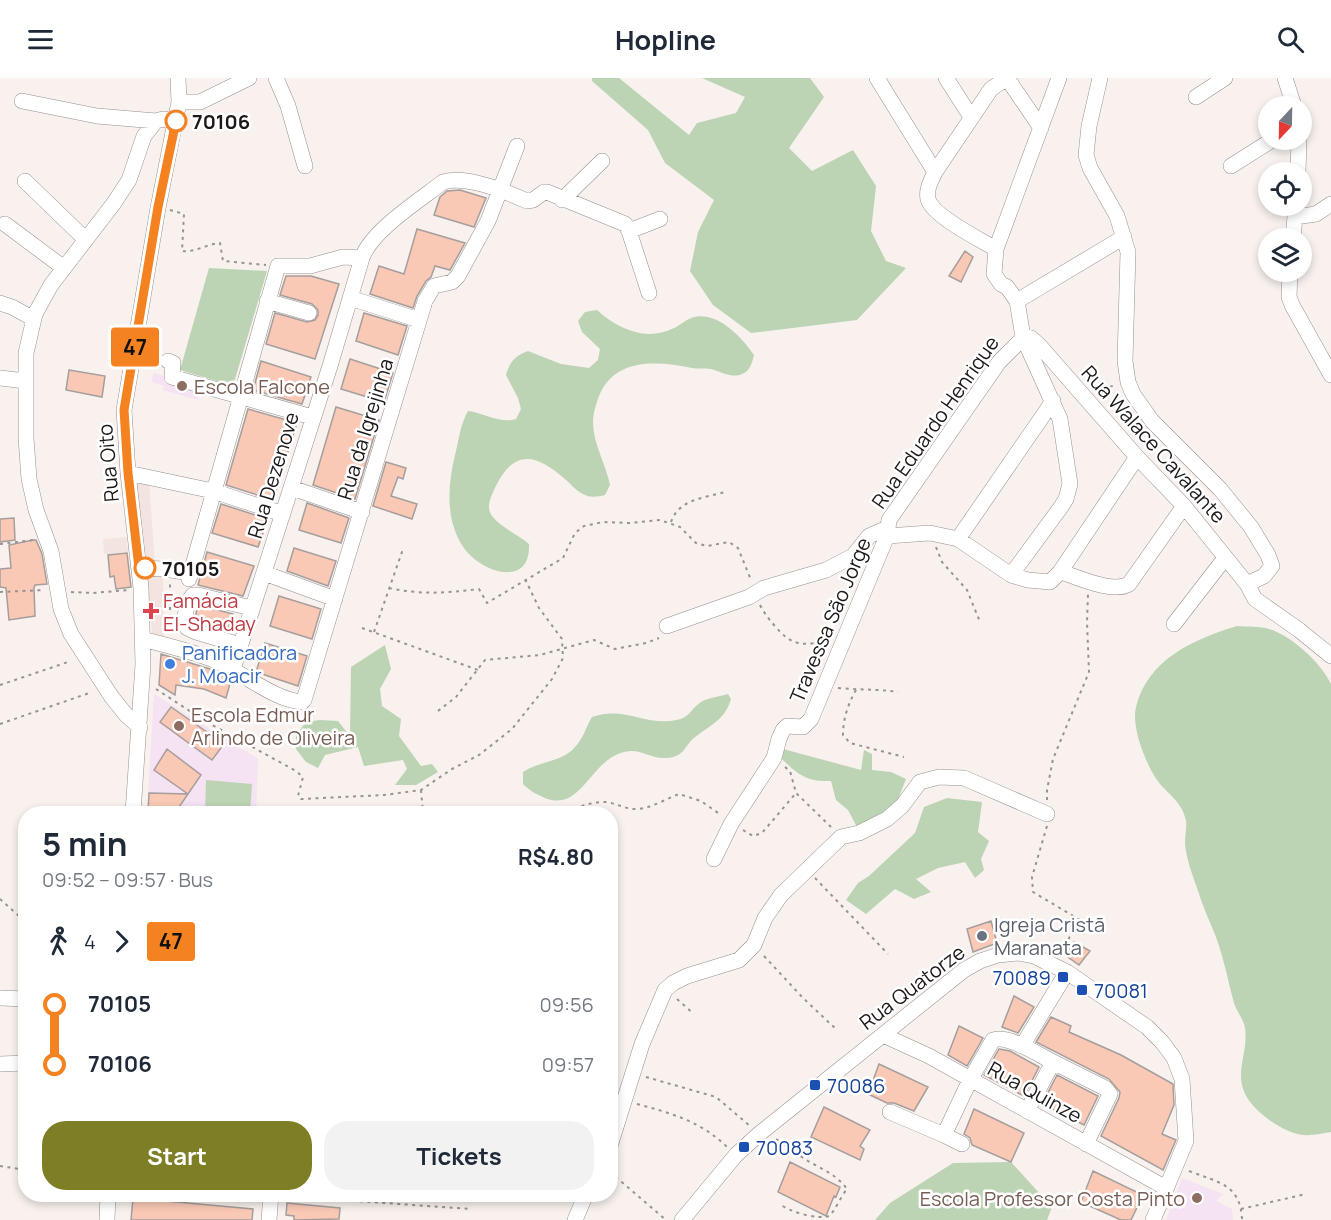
<!DOCTYPE html>
<html lang="en">
<head>
<meta charset="utf-8">
<style>
  :root { --surface:#fff; --page:#f2f2f3; --text:#1f2937; --muted:#747a83; --accent:#7e7e26 }
  body { margin:0; font-family:Manrope,sans-serif; background:var(--page); color:var(--text); height:100vh; display:flex; flex-direction:column; font-size:22px; white-space:nowrap }
  * { box-sizing:border-box; margin:0 }
  p { font-size:20px; color:var(--muted) }
  .icon { flex:none; width:33px; height:33px; fill:none; stroke:currentColor; stroke-width:2; stroke-linecap:round; stroke-linejoin:round }
  .map { position:relative; flex:1; overflow:hidden }
  .panel { position:absolute; left:18px; top:728px; width:600px; height:396px; display:flex; flex-direction:column; background:var(--surface); border-radius:24px; box-shadow:0 3px 9px #0003 }
  .panel>* { flex:none }
  .badge { padding:0 12px; border-radius:4px; font-size:21px; line-height:39px }
  .needle { width:39px; rotate:202deg }
  .fabs { position:absolute; left:1258px; top:18px; display:grid; gap:12px }
  .fabs a { display:grid; place-items:center; width:54px; height:54px; border-radius:50%; background:var(--surface); box-shadow:0 3px 9px #0003; font-size:30px }
  .map>.badge { position:absolute; translate:-50% -50%; box-shadow:0 0 0 3px #fff }
  .legs { display:flex; align-items:center; gap:9px; height:66px; padding:0 24px; font-size:20px }
  .legs p { margin-inline-start:auto }
  .headline { display:flex; align-items:center; justify-content:space-between; height:102px; padding:0 24px }
  h1 { font-size:33px; font-weight:700; line-height:45px }
  .button { display:flex; gap:12px; margin-top:auto; padding:12px 24px }
  .button a { flex:1; height:69px; border-radius:24px; background:var(--accent); color:#fff; font-size:24px; font-weight:700; line-height:69px; text-align:center }
  .button a+a { background:var(--page); color:var(--text) }
  ul { padding:0 24px; list-style:none }
  li { display:flex; align-items:center; gap:21px; height:60px; font-size:22px }
  li i { display:grid; place-items:center; width:9px; height:100%; margin:0 8px; background:currentColor }
  li i::after { content:''; width:15px; height:15px; margin:-8px; border:4px solid; border-radius:50%; background:var(--surface) }
  li p { margin-inline-start:auto }
  li:first-child i { background:linear-gradient(#0000 50%,currentColor 0) }
  li:last-child i { background:linear-gradient(currentColor 50%,#0000 0) }
  header { display:flex; justify-content:space-between; align-items:center; height:78px; padding:0 24px; background:var(--surface); font-size:27px; font-weight:700 }
  .map>svg:first-child { display:block }
  .built { fill:#f3e4df }
  .education { fill:#f5e2f2 }
  .green { fill:#bcd3b4 }
  .building { fill:#f9c9b6; stroke:#a59e9c; stroke-width:1.5 }
  .lines { fill:none; stroke-linecap:round; stroke-linejoin:round }
  .minor-casing { stroke:#96908e; stroke-width:16 }
  .path { stroke:#989290; stroke-width:2; stroke-dasharray:3 4.5; stroke-linecap:butt }
  .minor { stroke:#fff; stroke-width:15 }
  .line-1-casing { stroke:#fff; stroke-width:14 }
  .line-1 { stroke:#f58220; stroke-width:9 }
  .stop-1-dot { fill:#fff; stroke:#f58220; stroke-width:3 }
  .education-dot { fill:#8d6e63; stroke:#fff; stroke-width:2 }
  .health-dot { fill:#e0444e; stroke:#fff; stroke-width:2 }
  .shop-dot { fill:#3f7fe0; stroke:#fff; stroke-width:2 }
  .worship-dot { fill:#6b7280; stroke:#fff; stroke-width:2 }
  .transit-dot { fill:#1a4fb4; stroke:#fff; stroke-width:2 }
  .labels { text-anchor:middle; dominant-baseline:central; stroke-width:5; stroke-linejoin:round; paint-order:stroke }
  .stop-label { font-size:20px; font-weight:bold; fill:#1c1918; stroke:#fff; text-anchor:start }
  .education-label { font-size:20px; fill:#785e54; stroke:#fff; text-anchor:start }
  .street-label { font-size:20px; fill:#1c1918; stroke:#fff }
  .health-label { font-size:20px; fill:#be3a42; stroke:#fff; text-anchor:start }
  .shop-label { font-size:20px; fill:#366cbe; stroke:#fff; text-anchor:start }
  .worship-label { font-size:20px; fill:#5b616d; stroke:#fff; text-anchor:start }
  .transit-label { font-size:20px; fill:#164399; stroke:#fff; text-anchor:start }
</style>
</head>
<body>
<header><svg class="icon" aria-label="menu" viewBox="0 0 24 24"><path d="M4 6h16M4 12h16M4 18h16"/></svg>Hopline<svg class="icon" aria-label="search" viewBox="0 0 24 24"><circle cx="10" cy="10" r="6"/><path d="M15 15l6 6"/></svg></header>
<div class="map">
<svg width="1331" height="1142" viewBox="0 0 1331 1142">
  <rect width="100%" height="100%" fill="#f8f1ee"/>
  <path class="built" d="M 136,400 L 149,402 L 155,488 L 145,488 Z
    M 126,459 L 128,474 L 104,476 L 103,461 Z
    M 163,495 L 164,566 L 153,563 L 146,496 Z"/>
  <path class="education" d="M 154,295 L 201,308 L 198,322 L 163,312 L 164,308 L 151,304 Z
    M 154,616 L 258,681 L 256,735 L 147,735 Z
    M 1182,1100 L 1223,1116 L 1216,1123 L 1232,1131 L 1233,1142 L 1166,1142 Z"/>
  <path class="green" d="M 592,0 L 619,0 L 689,57 L 697,45 L 736,35 L 745,19 L 702,0 L 810,0 L 824,19 L 789,70 L 812,93 L 853,72 L 876,108 L 871,153 L 886,183 L 906,190 L 857,242 L 751,255 L 713,227 L 690,193 L 698,154 L 714,122 L 665,85 L 648,52 L 592,3 Z
    M 209,190 L 267,193 L 233,308 L 180,292 Z
    M 597,232 C 618,251 646,264 674,250 C 681,247 686,241 694,239 C 719,234 742,260 754,277 C 752,285 750,293 742,296 C 732,301 720,293 711,291 C 704,290 698,291 692,290 C 658,283 615,279 599,318 C 596,327 593,335 593,344 C 593,366 606,386 610,407 L 605,417 C 597,419 590,420 583,416 C 576,413 571,406 565,401 C 534,374 513,371 494,412 C 490,421 486,429 492,438 C 501,450 518,456 529,466 C 531,512 478,494 462,467 C 445,440 448,406 455,377 C 459,362 460,347 468,333 C 485,335 499,346 516,341 L 521,331 L 518,320 L 506,297 C 510,283 515,278 528,273 L 561,286 L 589,290 L 598,282 L 600,271 L 582,254 L 578,243 L 585,234 Z
    M 1237,548 C 1247,549 1260,548 1269,551 C 1292,558 1321,585 1331,606 L 1331,1054 C 1323,1055 1312,1058 1304,1057 C 1284,1055 1259,1037 1248,1021 C 1232,996 1249,976 1245,950 C 1244,942 1237,934 1234,925 C 1228,903 1224,881 1216,859 C 1210,844 1203,829 1198,813 C 1193,798 1186,781 1185,765 C 1185,757 1187,749 1186,742 C 1181,722 1167,716 1157,702 C 1146,686 1131,649 1136,629 C 1148,581 1194,561 1237,548 Z
    M 385,567 L 391,591 L 380,611 L 382,628 L 401,641 L 399,658 L 421,688 L 432,686 L 438,694 L 416,707 L 395,707 L 407,691 L 403,682 L 364,688 L 358,669 L 325,677 L 318,690 L 306,684 L 296,671 L 296,657 L 306,644 L 320,642 L 338,643 L 350,658 L 351,589 Z
    M 728,616 L 731,621 C 725,642 710,647 694,660 C 684,668 685,679 666,680 C 647,681 639,667 618,676 C 589,688 579,734 545,720 C 536,716 530,713 523,706 L 523,694 C 539,683 563,684 575,669 C 583,661 586,649 592,639 C 622,628 644,646 670,643 C 691,641 688,633 701,624 C 710,619 719,619 728,616 Z
    M 783,671 L 861,692 L 864,672 L 872,676 L 872,692 L 891,694 L 906,701 L 895,729 L 857,749 L 848,732 L 836,722 L 831,703 C 806,704 797,696 780,679 Z
    M 206,702 L 252,706 L 250,735 L 205,735 Z
    M 947,720 L 982,724 L 978,754 L 989,763 L 981,781 L 984,792 L 975,800 L 965,784 L 938,790 L 916,801 L 931,814 L 914,821 L 895,811 L 866,836 L 846,822 L 858,805 L 869,798 L 915,755 L 924,729 Z
    M 1011,1084 L 1052,1129 L 1047,1142 L 875,1142 L 890,1125 L 953,1085 Z"/>
  <path class="building" d="M 460,112 L 486,120 L 474,149 L 434,137 L 440,119 L 447,113 Z
    M 417,151 L 465,165 L 450,192 L 435,188 L 431,199 L 426,203 L 417,218 L 413,230 L 370,216 L 379,188 L 404,196 Z
    M 965,173 L 973,179 L 961,204 L 949,198 Z
    M 286,198 L 311,198 L 339,206 L 315,281 L 266,266 L 275,235 L 307,244 L 315,242 L 318,237 L 318,232 L 312,226 L 280,217 Z
    M 364,235 L 407,248 L 398,277 L 356,263 Z
    M 350,281 L 393,295 L 384,324 L 341,311 Z
    M 261,283 L 311,299 L 302,326 L 253,312 Z
    M 69,292 L 105,298 L 102,319 L 66,312 Z
    M 336,329 L 379,342 L 355,421 L 313,407 Z
    M 248,331 L 297,345 L 273,422 L 226,407 Z
    M 386,384 L 406,390 L 403,401 L 398,399 L 391,418 L 417,426 L 412,441 L 373,428 Z
    M 307,425 L 349,440 L 341,465 L 299,452 Z
    M 221,426 L 268,441 L 258,469 L 212,455 Z
    M 14,440 L 15,462 L 0,464 L 0,441 Z
    M 33,462 L 36,462 L 42,476 L 47,506 L 35,507 L 34,510 L 35,538 L 9,542 L 6,510 L 0,509 L 0,491 L 11,490 L 9,467 Z
    M 294,470 L 336,483 L 328,508 L 287,493 Z
    M 207,474 L 254,488 L 243,518 L 198,507 Z
    M 127,475 L 131,509 L 116,511 L 114,498 L 110,499 L 108,477 Z
    M 279,518 L 321,531 L 312,561 L 270,548 Z
    M 198,527 L 233,536 L 229,549 L 195,540 Z
    M 265,565 L 307,578 L 298,608 L 256,594 Z
    M 161,576 L 210,591 L 231,602 L 226,620 L 204,611 L 176,607 L 175,617 L 159,607 Z
    M 171,629 L 224,666 L 212,682 L 160,644 Z
    M 167,671 L 201,697 L 188,716 L 154,692 Z
    M 149,715 L 188,716 L 175,735 L 148,735 Z
    M 991,843 L 997,865 L 973,874 L 967,851 Z
    M 1074,864 L 1090,873 L 1079,887 L 1065,877 Z
    M 1014,918 L 1034,929 L 1018,955 L 1002,949 Z
    M 1051,939 L 1071,948 L 1069,954 L 1121,977 L 1173,1006 L 1174,1027 L 1162,1056 L 1176,1062 L 1163,1092 L 1101,1058 L 1119,1020 L 1120,1014 L 1109,1001 L 1036,964 Z
    M 959,948 L 983,960 L 967,988 L 948,977 Z
    M 999,971 L 1010,973 L 1039,989 L 1024,1018 L 984,997 Z
    M 879,986 L 928,1009 L 914,1033 L 894,1025 L 887,1025 L 868,1016 Z
    M 1057,997 L 1098,1018 L 1084,1047 L 1042,1026 Z
    M 824,1029 L 870,1052 L 860,1068 L 864,1071 L 860,1082 L 811,1059 Z
    M 974,1031 L 1024,1055 L 1011,1084 L 972,1067 L 970,1060 L 964,1056 Z
    M 790,1084 L 840,1109 L 836,1119 L 834,1118 L 826,1138 L 778,1114 Z
    M 1093,1093 L 1143,1117 L 1131,1142 L 1121,1142 L 1081,1124 Z
    M 133,1120 L 253,1131 L 252,1142 L 131,1142 Z
    M 287,1125 L 340,1130 L 339,1141 L 294,1142 L 294,1138 L 286,1137 Z"/>
  <g class="lines">
    <g class="minor-casing">
      <path id="minor" d="M 276,0 L 288,28 L 305,88
        M 877,0 L 935,94
        M 946,0 L 971,39
        M 1007,0 L 1041,50
        M 1100,0 L 1089,48 L 1086,77 L 1090,90 L 1117,138 L 1128,174 L 1125,283 L 1128,304 L 1133,316 L 1152,343 L 1220,411 L 1251,449 L 1268,477 L 1272,488 L 1264,498 L 1247,506
        M 1285,0 L 1294,28
        M 1196,19 L 1225,0
        M 22,23 L 97,38 L 156,43
        M 179,24 L 200,24 L 249,0
        M 1231,88 L 1272,62
        M 1298,94 L 1299,62
        M 25,103 L 85,161
        M 562,122 L 602,83
        M 1295,139 L 1316,136 L 1331,126
        M 5,146 L 64,190
        M 629,153 L 660,141
        M 1293,160 L 1296,128
        M 996,171 C 981,162 932,138 928,121 C 926,111 931,103 935,94 L 991,11 L 1007,0
        M 1290,194 L 1289,219 L 1292,227 L 1331,297
        M 350,220 L 419,242
        M 267,223 L 309,235
        M 1017,223 L 1124,159
        M 0,225 L 12,229 L 34,241
        M 168,283 L 173,285 L 172,299 L 312,339
        M 0,300 L 25,303
        M 128,395 L 213,413 L 283,436
        M 292,410 L 362,434
        M 887,458 L 930,455 L 958,461 L 1011,497 L 1028,502 L 1050,504 L 1060,494 L 1137,379
        M 958,461 L 1053,323
        M 139,490 L 164,491 L 191,495
        M 1060,494 C 1079,499 1112,516 1129,506 L 1184,428
        M 264,495 L 335,521
        M 1011,497 L 1061,429 L 1066,421 L 1070,406 L 1060,341 L 1023,259 L 1017,223 L 1007,209 L 1001,206 L 994,196 L 996,171 L 1059,0
        M 189,501 L 278,188 L 310,188 L 343,179 L 362,180
        M 1174,546 L 1225,480
        M 667,548 L 749,519 L 764,510 L 826,492 L 853,478 L 869,458 L 887,450
        M 142,561 C 166,567 191,573 214,582 C 241,593 273,622 302,624 L 304,622 L 425,223 L 434,208 L 452,204 L 458,198 L 488,143 L 517,68
        M 240,567 L 196,554 L 187,550 C 183,541 186,525 193,517 L 198,517 L 251,530
        M 233,591 L 330,288 L 362,180 C 371,153 420,122 443,104 C 467,97 504,113 527,123 L 533,122 L 544,114 L 547,114 L 625,146 L 629,153 L 649,215
        M 140,649 L 127,638 L 111,618 L 71,556 L 61,531 L 51,473 L 36,432 L 29,401 L 26,360 L 26,275 L 35,236 L 51,207 L 114,125 L 129,102 L 144,58 L 156,43 L 163,41 L 176,43
        M 133,735 L 143,586 L 141,510 L 128,395 L 124,332 L 158,130 L 179,24 L 178,0
        M 714,781 L 731,746 L 774,680 L 779,661 L 783,652 L 787,648 L 803,649 L 811,641 L 887,458 L 889,442 L 999,284 L 1025,258 L 1031,260 L 1039,267 L 1137,379 L 1184,428 L 1247,506 L 1255,521 L 1299,552 L 1331,578
        M 0,920 L 26,921
        M 883,957 L 929,978 L 1166,1110
        M 1022,968 L 1067,894
        M 1053,984 L 1105,1010 L 1110,1016 L 1086,1066
        M 0,986 L 26,985
        M 890,1034 L 944,1057
        M 962,1066 L 944,1057 L 970,1002 L 993,962 C 1008,956 1039,977 1053,984 L 1027,1033
        M 610,1068 L 642,966 L 665,912 L 673,905 L 687,898 L 739,882 L 754,867 L 765,840 L 781,817 L 841,759 L 859,755 L 887,741 L 902,728 L 920,704 L 939,699 L 964,700 L 1047,736
        M 107,1142 L 108,1116
        M 269,1142 L 271,1116
        M 575,1142 L 586,1116
        M 682,1142 L 736,1077 L 759,1056 L 964,892 L 980,883 L 998,877 L 1018,875 L 1034,878 L 1067,894 L 1147,949 L 1162,964 L 1174,980 L 1182,1001 L 1186,1063 L 1153,1142"/>
    </g>
    <path class="path" d="M 170,132 L 184,136 L 182,173 C 194,175 207,166 220,165 L 223,183 L 266,187
      M 144,282 L 157,283
      M 1097,316 L 1105,310 L 1116,307
      M 671,444 C 679,421 704,420 725,414
      M 0,466 L 33,462
      M 936,469 L 942,484 L 967,512 L 980,544
      M 389,510 C 422,517 446,515 479,511 L 487,525 L 563,480 L 575,455 L 584,448 L 603,444 L 630,445 L 660,442 L 680,449 L 696,465 L 707,468 L 729,464 L 738,470 L 751,502
      M 0,514 L 45,512
      M 71,514 L 92,515 L 129,512
      M 760,527 C 764,535 769,541 774,547 C 793,570 803,567 830,563
      M 170,547 L 170,504
      M 362,550 L 478,592
      M 374,554 L 403,471
      M 0,607 L 71,583
      M 838,610 C 859,612 878,611 898,614
      M 156,611 L 205,643 L 296,693 L 303,699 L 298,718 L 301,721 L 384,717 L 421,712 L 452,691 L 479,677 L 512,651 L 552,601 L 563,580 L 562,561 L 539,530 L 526,503
      M 856,612 C 848,626 843,641 843,657 L 850,665 L 904,679
      M 438,633 L 456,619 L 485,582 L 540,577 L 594,562 L 615,571 L 646,565 L 659,560
      M 0,646 L 92,614
      M 785,689 L 790,693 L 796,715 L 831,749
      M 421,712 L 423,735
      M 1047,722 L 1047,712 L 1053,681 L 1089,594 L 1087,544 L 1088,516
      M 65,734 L 73,735
      M 560,735 C 575,731 591,723 607,724 C 618,726 627,732 639,731 C 653,729 666,721 679,716 L 701,723 L 721,737
      M 1047,748 L 1032,799 L 1033,814 L 1080,842 L 1060,875
      M 743,752 L 753,758 L 762,755 L 796,715
      M 815,800 L 888,876
      M 0,821 L 21,840 L 26,836
      M 764,878 L 803,920 L 837,952
      M 677,921 L 694,936
      M 646,999 L 716,1019 L 750,1048
      M 637,1026 C 671,1035 702,1044 727,1069
      M 776,1061 C 786,1068 797,1076 808,1083 C 822,1091 837,1097 847,1111 C 841,1118 834,1135 829,1138 C 819,1142 789,1134 780,1126
      M 0,1088 L 26,1092
      M 1189,1093 C 1217,1104 1241,1106 1242,1142
      M 610,1094 L 666,1142
      M 285,1118 L 470,1131
      M 1241,1131 L 1306,1116"/>
    <use href="#minor" class="minor"/>
  </g>
  <g class="lines">
    <g class="line-1-casing">
      <path id="line-1" d="M 145,490 L 139,490 L 128,395 L 124,332 L 158,129 L 176,43"/>
    </g>
    <use href="#line-1" class="line-1"/>
  </g>
  <g class="stop-1-dot">
    <circle cx="176" cy="43" r="10"/>
    <circle cx="145" cy="490" r="10"/>
  </g>
  <g class="education-dot">
    <circle cx="182" cy="308" r="6"/>
    <circle cx="179" cy="648" r="6"/>
    <circle cx="1197" cy="1120" r="6"/>
  </g>
  <path class="health-dot" d="M148 524h6v6h6v6h-6v6h-6v-6h-6v-6h6z"/>
  <circle class="shop-dot" cx="170" cy="586" r="6"/>
  <circle class="worship-dot" cx="982" cy="858" r="6"/>
  <g class="transit-dot">
    <rect x="1057" y="893" width="12" height="12" rx="3"/>
    <rect x="1076" y="906" width="12" height="12" rx="3"/>
    <rect x="809" y="1001" width="12" height="12" rx="3"/>
    <rect x="738" y="1063" width="12" height="12" rx="3"/>
  </g>
  <g class="labels">
    <g class="stop-label">
      <text x="192" y="43">70106</text>
      <text x="162" y="490">70105</text>
    </g>
    <g class="education-label">
      <text x="194" y="308">Escola Falcone</text>
      <text x="191" y="636">Escola Edmur<tspan x="191" dy="23">Arlindo de Oliveira</tspan></text>
      <text x="1185" y="1120" text-anchor="end">Escola Professor Costa Pinto</text>
    </g>
    <g class="street-label">
      <text transform="translate(935 344) rotate(-55)">Rua Eduardo Henrique</text>
      <text transform="translate(365 351) rotate(-73)">Rua da Igrejinha</text>
      <text transform="translate(1154 366) rotate(48)">Rua Walace Cavalante</text>
      <text transform="translate(108 385) rotate(-95)">Rua Oito</text>
      <text transform="translate(273 397) rotate(-73)">Rua Dezenove</text>
      <text transform="translate(830 542) rotate(-67)">Travessa São Jorge</text>
      <text transform="translate(912 909) rotate(-37)">Rua Quatorze</text>
      <text transform="translate(1035 1014) rotate(29)">Rua Quinze</text>
    </g>
    <g class="health-label">
      <text x="163" y="522">Famácia<tspan x="163" dy="23">El-Shaday</tspan></text>
    </g>
    <g class="shop-label">
      <text x="182" y="574">Panificadora<tspan x="182" dy="23">J. Moacir</tspan></text>
    </g>
    <g class="worship-label">
      <text x="994" y="846">Igreja Cristã<tspan x="994" dy="23">Maranata</tspan></text>
    </g>
    <g class="transit-label">
      <text x="1051" y="899" text-anchor="end">70089</text>
      <text x="1094" y="912">70081</text>
      <text x="827" y="1007">70086</text>
      <text x="756" y="1069">70083</text>
    </g>
  </g>
</svg>
<div class="fabs">
<a><svg class="needle" viewBox="-14 -14 28 28"><path d="M0-13l5 13h-10z" fill="#e53935"/><path d="M0 13l5-13h-10z" fill="#747a83"/></svg></a>
<a><svg class="icon" aria-label="locate" viewBox="0 0 24 24"><circle cx="12" cy="12" r="6"/><path d="M12 2v4M12 18v4M2 12h4M18 12h4"/></svg></a>
<a><svg class="icon" aria-label="layers" viewBox="0 0 24 24"><path d="M12 4l9 5-9 5-9-5zM3 14l9 5 9-5"/></svg></a>
</div>
<b class="badge" style="left:135px;top:269px;background:#f58220;color:#111">47</b>
<section class="panel">
<div class="headline"><div><h1>5 min</h1><p>09:52 – 09:57 · Bus</p></div><b>R$4.80</b></div>
<div class="legs"><svg class="icon" aria-label="walk" viewBox="0 0 24 24"><circle cx="13" cy="4" r="2"/><path d="M13 8l-2 6 4 7M11 14l-3 7M7 12l3-4h3l4 4"/></svg>4<svg class="icon" aria-label="forward" viewBox="0 0 24 24"><path d="M9 5l7 7-7 7"/></svg><b class="badge" style="background:#f58220;color:#111">47</b></div>
<ul>
<li><i style="color:#f58220"></i><b>70105</b><p>09:56</p></li>
<li><i style="color:#f58220"></i><b>70106</b><p>09:57</p></li>
</ul>
<div class="button"><a>Start</a><a>Tickets</a></div>
</section>
</div>
</body>
</html>
